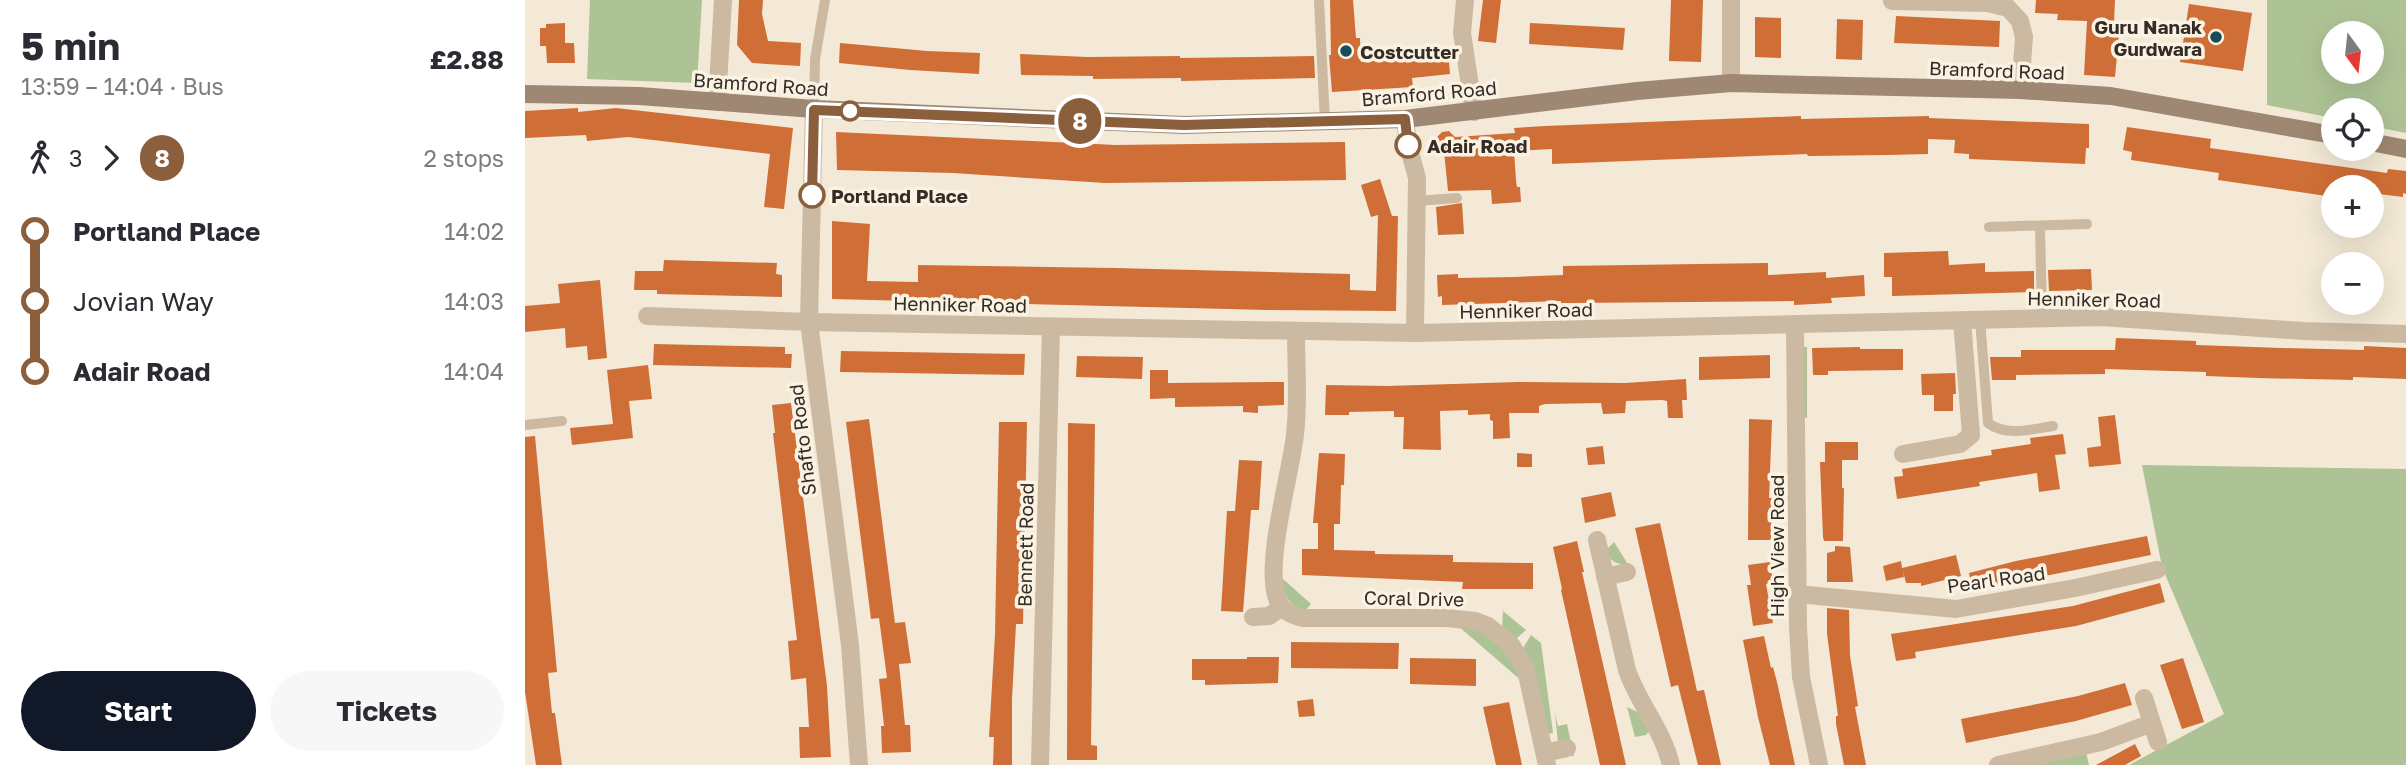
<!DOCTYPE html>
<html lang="en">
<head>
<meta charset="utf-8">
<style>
  :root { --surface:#fff; --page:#f7f7f7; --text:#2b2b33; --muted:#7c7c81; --accent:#111827 }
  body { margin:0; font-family:"Golos Text",sans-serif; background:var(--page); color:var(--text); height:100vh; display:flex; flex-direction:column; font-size:26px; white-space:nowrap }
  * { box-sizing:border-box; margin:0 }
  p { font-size:23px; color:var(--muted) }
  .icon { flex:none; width:38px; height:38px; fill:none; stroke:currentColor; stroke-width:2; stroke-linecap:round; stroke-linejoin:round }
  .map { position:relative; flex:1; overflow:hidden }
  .panel { display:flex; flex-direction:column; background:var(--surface); width:525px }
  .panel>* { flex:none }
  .badge { padding:0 14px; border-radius:23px; font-size:24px; line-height:46px }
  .needle { width:46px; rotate:165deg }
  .fabs { position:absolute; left:1796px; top:21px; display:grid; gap:14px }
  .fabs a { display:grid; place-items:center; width:63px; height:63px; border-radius:50%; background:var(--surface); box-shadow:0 7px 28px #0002; font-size:35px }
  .map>.badge { position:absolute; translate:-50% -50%; box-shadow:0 0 0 4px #fff }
  .legs { display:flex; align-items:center; gap:10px; height:77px; padding:0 21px; font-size:23px }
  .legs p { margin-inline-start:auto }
  .overview { display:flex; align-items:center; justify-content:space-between; height:119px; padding:0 21px }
  h1 { font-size:38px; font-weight:700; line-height:52px }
  .cta { display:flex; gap:14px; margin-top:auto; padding:14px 21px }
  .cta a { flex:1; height:80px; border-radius:42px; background:var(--accent); color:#fff; font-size:28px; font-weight:700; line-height:80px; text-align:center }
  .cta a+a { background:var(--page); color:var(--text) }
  ul { padding:0 21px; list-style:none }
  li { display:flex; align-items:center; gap:24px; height:70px; font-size:26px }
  li i { display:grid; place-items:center; width:10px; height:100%; margin:0 9px; background:currentColor }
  li i::after { content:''; width:18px; height:18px; margin:-9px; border:5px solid; border-radius:50%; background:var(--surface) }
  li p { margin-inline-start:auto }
  li:first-child i { background:linear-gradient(#0000 50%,currentColor 0) }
  li:last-child i { background:linear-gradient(currentColor 50%,#0000 0) }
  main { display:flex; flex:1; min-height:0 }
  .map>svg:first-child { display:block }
  .green { fill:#aec395; fill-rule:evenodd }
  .building { fill:#d06e37 }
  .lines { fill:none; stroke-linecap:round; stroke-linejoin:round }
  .lane { stroke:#cbbaa1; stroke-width:10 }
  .street { stroke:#cbbaa1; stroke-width:18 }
  .secondary { stroke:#9f8873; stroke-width:18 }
  .line-1-casing { stroke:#fff; stroke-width:16 }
  .line-1 { stroke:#8b5e3c; stroke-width:10 }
  .poi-dot { fill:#174d59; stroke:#faf2e2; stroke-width:2.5 }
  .stop-1-dot { fill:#fff; stroke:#8b5e3c; stroke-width:3.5 }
  .labels { text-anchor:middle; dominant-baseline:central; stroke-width:7; stroke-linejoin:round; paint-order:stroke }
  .poi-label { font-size:19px; font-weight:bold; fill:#352c25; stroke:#faf2e2; text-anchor:end }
  .street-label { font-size:19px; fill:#352c25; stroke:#faf2e2 }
  .stop-label { font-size:19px; font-weight:bold; fill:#352c25; stroke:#faf2e2; text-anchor:start }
</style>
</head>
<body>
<main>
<section class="panel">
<div class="overview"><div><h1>5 min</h1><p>13:59 – 14:04 · Bus</p></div><b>£2.88</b></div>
<div class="legs"><svg class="icon" aria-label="walk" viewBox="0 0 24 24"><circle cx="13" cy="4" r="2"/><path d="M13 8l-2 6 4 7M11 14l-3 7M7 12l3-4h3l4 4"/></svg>3<svg class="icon" aria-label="forward" viewBox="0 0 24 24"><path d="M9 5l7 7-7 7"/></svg><b class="badge" style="background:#8b5e3c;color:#fff">8</b><p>2 stops</p></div>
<ul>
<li><i style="color:#8b5e3c"></i><b>Portland Place</b><p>14:02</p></li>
<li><i style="color:#8b5e3c"></i><span>Jovian Way</span><p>14:03</p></li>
<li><i style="color:#8b5e3c"></i><b>Adair Road</b><p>14:04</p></li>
</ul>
<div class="cta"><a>Start</a><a>Tickets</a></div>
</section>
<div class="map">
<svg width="1881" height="765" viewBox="0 0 1881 765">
  <rect width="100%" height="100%" fill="#f3e9d6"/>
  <path class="green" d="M 65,0 L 177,0 L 172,83 L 62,79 Z
    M 1742,0 L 1881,0 L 1881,133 L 1846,126 L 1846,110 L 1808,110 L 1808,118 L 1742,105 ZM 1808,33 L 1846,33 L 1846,72 L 1808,72 Z
    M 1278,347 L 1282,347 L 1282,418 L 1279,417 Z
    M 1617,465 L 1881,469 L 1881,765 L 1604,765 L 1699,714 L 1637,567 Z
    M 1089,542 L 1101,561 L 1102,564 C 1090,565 1085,561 1081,550 Z
    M 757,578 L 786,604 L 780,611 C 763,603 758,597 757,578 Z
    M 978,611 L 1001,630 L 991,639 L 977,628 Z
    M 932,625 C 972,633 980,649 998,682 Z
    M 1006,635 L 1016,643 L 1028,733 L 1022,734 L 998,648 Z
    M 1102,707 L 1115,713 L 1125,730 L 1121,735 L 1110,737 Z
    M 1030,713 L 1033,726 L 1042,724 L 1049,756 L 1046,756 L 1043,743 L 1033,743 Z
    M 1561,752 L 1564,765 L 1513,765 Z"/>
  <path class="building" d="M 214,0 L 238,0 L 237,14 L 243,41 L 276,43 L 275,66 L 227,63 L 212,45 Z
    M 805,0 L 828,0 L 831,38 L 835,38 L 836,62 L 923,51 L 925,74 L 887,78 L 888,87 L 807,92 L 804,55 L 806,55 Z
    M 958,0 L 976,0 L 971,43 L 953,41 Z
    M 1146,0 L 1178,0 L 1176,62 L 1144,61 Z
    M 1511,0 L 1590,0 L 1589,23 L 1595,24 L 1590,77 L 1559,75 L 1562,21 L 1532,20 L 1533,14 L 1510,13 Z
    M 1664,4 L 1727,13 L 1718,71 L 1655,62 Z
    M 1371,16 L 1475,21 L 1474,47 L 1369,43 Z
    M 1230,17 L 1256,18 L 1256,58 L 1230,57 Z
    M 1312,19 L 1338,20 L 1337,60 L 1311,59 Z
    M 40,23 L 40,43 L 49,43 L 50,63 L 22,63 L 21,46 L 15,46 L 15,28 L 21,28 L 21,24 Z
    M 1005,23 L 1100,28 L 1098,50 L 1004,44 Z
    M 315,43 L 402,51 L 455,53 L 454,74 L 385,70 L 314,63 Z
    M 495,54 L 562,57 L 655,56 L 655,58 L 789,56 L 790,78 L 656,81 L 656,78 L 568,79 L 568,76 L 496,75 Z
    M 53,108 L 53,112 L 91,108 L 268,128 L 259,209 L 239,207 L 245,154 L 103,137 L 62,141 L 61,135 L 0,138 L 0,111 Z
    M 1276,116 L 1276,119 L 1404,116 L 1404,118 L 1564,124 L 1564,148 L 1561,148 L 1560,164 L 1444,159 L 1444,154 L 1429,153 L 1430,140 L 1403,139 L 1403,154 L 1363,155 L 1283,156 L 1282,154 L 1027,164 L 1027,149 L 989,151 L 991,180 L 992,187 L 995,187 L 996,202 L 967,204 L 966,190 L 923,191 L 919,151 L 912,145 L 911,138 L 917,132 L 924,131 L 930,137 L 990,133 L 989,128 L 1020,126 Z
    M 1602,127 L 1686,139 L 1685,148 L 1862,173 L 1863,169 L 1881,171 L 1881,194 L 1878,193 L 1878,197 L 1846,193 L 1846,187 L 1808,187 L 1808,197 L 1693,180 L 1694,173 L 1606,160 L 1607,152 L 1598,150 Z
    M 311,132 L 591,145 L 820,142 L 821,180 L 580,183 L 428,173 L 312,170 Z
    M 855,179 L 867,216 L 873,216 L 871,311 L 743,310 L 307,299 L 307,221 L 345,224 L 342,281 L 393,282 L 393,265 L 590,268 L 825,274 L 825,290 L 851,291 L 853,215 L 846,217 L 836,185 Z
    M 937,203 L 939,234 L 913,235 L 911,207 Z
    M 1423,251 L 1424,265 L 1460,263 L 1460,272 L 1509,271 L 1509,292 L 1367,296 L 1367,277 L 1359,277 L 1359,253 Z
    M 139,260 L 252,263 L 251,274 L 257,275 L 257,297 L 132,294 L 132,290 L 109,290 L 110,271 L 138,271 Z
    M 1243,263 L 1243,275 L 1301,272 L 1301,278 L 1339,275 L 1340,296 L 1306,298 L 1307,303 L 1269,305 L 1269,301 L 1046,303 L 1036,303 L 1036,301 L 917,305 L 917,296 L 913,297 L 912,275 L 933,274 L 933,278 L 989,277 L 1038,275 L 1038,266 Z
    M 1566,269 L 1567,290 L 1524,291 L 1523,270 Z
    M 75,280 L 82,358 L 63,360 L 62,346 L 41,348 L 40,328 L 0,332 L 0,306 L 35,303 L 33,284 Z
    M 1591,338 L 1671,341 L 1671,345 L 1757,348 L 1839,350 L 1839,346 L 1881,348 L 1881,379 L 1828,377 L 1828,380 L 1733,378 L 1681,376 L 1681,372 L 1580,369 L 1580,374 L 1491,375 L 1491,380 L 1467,380 L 1465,357 L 1496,357 L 1496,350 L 1590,350 Z
    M 129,344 L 260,347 L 260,354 L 267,354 L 266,368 L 128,365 Z
    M 1335,347 L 1335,349 L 1378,349 L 1378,370 L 1303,371 L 1303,375 L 1288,375 L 1287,348 Z
    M 316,351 L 500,354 L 499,375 L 315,372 Z
    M 1245,355 L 1245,378 L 1174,380 L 1174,357 Z
    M 552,356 L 618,357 L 617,379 L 551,377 Z
    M 123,365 L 127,399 L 104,401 L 108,438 L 47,445 L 45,428 L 88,424 L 82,370 Z
    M 625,370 L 643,370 L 643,383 L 759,382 L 759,405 L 733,406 L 733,413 L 718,412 L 718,406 L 650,407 L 650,398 L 625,399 Z
    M 1430,373 L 1431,394 L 1428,394 L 1428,411 L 1409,411 L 1409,395 L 1397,395 L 1396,374 Z
    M 1161,379 L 1162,400 L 1157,400 L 1158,418 L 1143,418 L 1142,401 L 1137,400 L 1101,401 L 1100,413 L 1078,414 L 1076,403 L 1020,404 L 1014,406 L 1014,413 L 984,413 L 985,438 L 968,439 L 968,421 L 965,420 L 965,414 L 943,415 L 943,410 L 915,411 L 916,450 L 878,449 L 879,417 L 869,417 L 869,411 L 824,412 L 824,415 L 800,415 L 801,385 L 862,386 L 993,382 L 1100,383 Z
    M 266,403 L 302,686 L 306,757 L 275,758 L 274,727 L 284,727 L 281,678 L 266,680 L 263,641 L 272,640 L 248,433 L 250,433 L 247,405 Z
    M 1590,415 L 1596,464 L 1564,467 L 1562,448 L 1576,446 L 1573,417 Z
    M 344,419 L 370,623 L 380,622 L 386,663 L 374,664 L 380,725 L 385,725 L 386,752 L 357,753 L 356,726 L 359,726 L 354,679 L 362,678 L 354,618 L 346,619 L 321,422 Z
    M 1224,419 L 1247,420 L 1244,498 L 1247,498 L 1246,540 L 1223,540 Z
    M 474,422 L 502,422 L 498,624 L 491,624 L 487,699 L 487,765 L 468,765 L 469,737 L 464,737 L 470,634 Z
    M 543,423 L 570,424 L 566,745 L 572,746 L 572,760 L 542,760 Z
    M 1538,434 L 1541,454 L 1530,455 L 1535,489 L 1514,492 L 1512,473 L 1454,482 L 1455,486 L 1372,499 L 1369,477 L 1378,476 L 1377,469 L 1467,455 L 1466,450 L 1506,444 L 1505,438 Z
    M 10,436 L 32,672 L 23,673 L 27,713 L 30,713 L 37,765 L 11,765 L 0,692 L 0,437 Z
    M 1300,442 L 1333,442 L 1333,460 L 1317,460 L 1317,488 L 1319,488 L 1318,541 L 1299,541 L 1298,537 L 1295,462 L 1300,462 Z
    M 1078,446 L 1080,464 L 1063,465 L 1061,448 Z
    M 794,453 L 820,454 L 819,485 L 816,485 L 815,524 L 809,524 L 809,550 L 850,551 L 850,554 L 928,555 L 928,562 L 1008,563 L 1008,589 L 937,589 L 938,582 L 777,575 L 777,549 L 793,549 L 793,523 L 788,523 Z
    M 992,453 L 1007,454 L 1007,467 L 992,467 Z
    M 714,460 L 737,461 L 734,510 L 726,510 L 718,612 L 696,611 L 702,511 L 710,511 Z
    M 1086,492 L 1091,516 L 1060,523 L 1056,498 Z
    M 1135,523 L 1172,691 L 1179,690 L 1196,765 L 1173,765 L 1153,685 L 1146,687 L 1110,528 Z
    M 1622,536 L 1626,555 L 1489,582 L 1448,593 L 1444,573 L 1491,561 Z
    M 1052,541 L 1059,572 L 1057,572 L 1101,765 L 1075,765 L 1036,590 L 1037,589 L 1028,547 Z
    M 1310,546 L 1325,547 L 1328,582 L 1302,582 L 1302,553 L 1310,551 Z
    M 1431,555 L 1436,576 L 1396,586 L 1396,583 L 1381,583 L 1378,571 L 1379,577 L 1361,581 L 1358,566 L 1376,561 L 1377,568 Z
    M 1245,562 L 1248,583 L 1241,584 L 1248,623 L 1228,626 L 1222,585 L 1226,585 L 1223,565 Z
    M 1635,583 L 1640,602 L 1551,626 L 1390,652 L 1391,658 L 1371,661 L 1366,634 L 1548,606 Z
    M 1302,608 L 1324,610 L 1325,656 L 1333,706 L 1330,707 L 1341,765 L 1319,765 L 1311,724 L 1311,716 L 1313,716 L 1302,634 Z
    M 1239,636 L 1246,668 L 1248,667 L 1252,682 L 1270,765 L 1245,765 L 1233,717 L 1218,640 Z
    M 766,642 L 874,643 L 873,669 L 766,668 Z
    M 722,657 L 754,657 L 753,683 L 680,685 L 680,680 L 667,680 L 667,659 L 722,659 Z
    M 885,658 L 951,659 L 951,686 L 885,684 Z
    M 1658,658 L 1679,722 L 1657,729 L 1635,665 Z
    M 1600,683 L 1607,705 L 1551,721 L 1441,743 L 1436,719 L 1553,696 Z
    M 788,699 L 790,716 L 774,717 L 772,701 Z
    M 984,702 L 990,732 L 997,765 L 971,765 L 958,707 Z
    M 1610,744 L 1616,756 L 1600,765 L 1571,765 Z"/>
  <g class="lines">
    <path class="lane" d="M 794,0 L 800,122
      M 289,109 L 290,59 L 300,0
      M 892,201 L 932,198
      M 1515,226 L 1517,318
      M 1464,227 L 1562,224
      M 1455,319 L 1463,423 C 1481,437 1508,429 1528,426
      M 0,425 L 37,421"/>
    <path class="street" d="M 940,0 L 937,33 L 949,112
      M 1206,0 L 1206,83
      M 1367,1 L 1463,3 L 1483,8 L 1495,21 L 1499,37 L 1495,90
      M 192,102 L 198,0
      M 289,109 L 284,322 L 325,645 L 334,765
      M 880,119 L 883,145 L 892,178 L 890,333
      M 122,316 L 284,322 L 890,333 L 1576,317 L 1779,331 L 1881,334
      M 1270,325 L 1273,628 L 1276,677 L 1294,765
      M 771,332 C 771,366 774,401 770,435 C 765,476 741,558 751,595 C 754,609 765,615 778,618 L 922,618 L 950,621 L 963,626 L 987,646 L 1001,670 L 1022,765
      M 1378,454 L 1435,444 L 1446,435 L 1437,320
      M 1072,540 L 1102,670 C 1113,703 1138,730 1146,765
      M 1080,577 L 1102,572
      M 1272,594 L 1431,609 L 1550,588 L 1632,570
      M 728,617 L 744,616 L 757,607
      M 1619,698 L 1633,742
      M 1020,753 L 1042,748
      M 515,765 L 526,327
      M 1473,765 L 1576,742 L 1627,723"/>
    <path class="secondary" d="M 0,94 L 114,96 L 289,109 L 659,125 L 880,119 L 1112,91 L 1206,83 L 1495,90 L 1586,96 L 1808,135
      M 1846,142 L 1881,149"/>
  </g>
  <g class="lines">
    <g class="line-1-casing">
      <path id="line-1" d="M 287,195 L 289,110 L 659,125 L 880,119 L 883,145"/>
    </g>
    <use href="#line-1" class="line-1"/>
  </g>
  <g class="poi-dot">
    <circle cx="1691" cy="37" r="7"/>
    <circle cx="821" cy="51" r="7"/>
  </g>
  <g class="stop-1-dot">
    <circle cx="325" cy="111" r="9"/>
    <circle cx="883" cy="145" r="12"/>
    <circle cx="287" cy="195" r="12"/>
  </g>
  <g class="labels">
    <g class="poi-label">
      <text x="1677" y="26">Guru Nanak<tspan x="1677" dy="22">Gurdwara</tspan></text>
      <text x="835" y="51" text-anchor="start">Costcutter</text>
    </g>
    <g class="street-label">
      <text transform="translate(1472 70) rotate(2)">Bramford Road</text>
      <text transform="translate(236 84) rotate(4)">Bramford Road</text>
      <text transform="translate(904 93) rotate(-5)">Bramford Road</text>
      <text transform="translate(1569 299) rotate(1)">Henniker Road</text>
      <text transform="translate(435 304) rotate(1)">Henniker Road</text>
      <text transform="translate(1001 310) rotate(-1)">Henniker Road</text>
      <text transform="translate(277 440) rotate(-97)">Shafto Road</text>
      <text transform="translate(500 545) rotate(-89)">Bennett Road</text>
      <text transform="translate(1251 546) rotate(-90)">High View Road</text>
      <text transform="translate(1471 579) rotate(-8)">Pearl Road</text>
      <text transform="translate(889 598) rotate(1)">Coral Drive</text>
    </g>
    <g class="stop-label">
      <text x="902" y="145">Adair Road</text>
      <text x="306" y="195">Portland Place</text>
    </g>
  </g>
</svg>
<div class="fabs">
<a><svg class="needle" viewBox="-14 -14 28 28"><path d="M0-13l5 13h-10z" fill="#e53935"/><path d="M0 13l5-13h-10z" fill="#7c7c81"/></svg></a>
<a><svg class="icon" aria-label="locate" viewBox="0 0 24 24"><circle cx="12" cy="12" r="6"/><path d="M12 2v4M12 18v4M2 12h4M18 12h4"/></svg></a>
<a>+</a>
<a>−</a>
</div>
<b class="badge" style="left:555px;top:121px;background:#8b5e3c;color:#fff">8</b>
</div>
</main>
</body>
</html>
